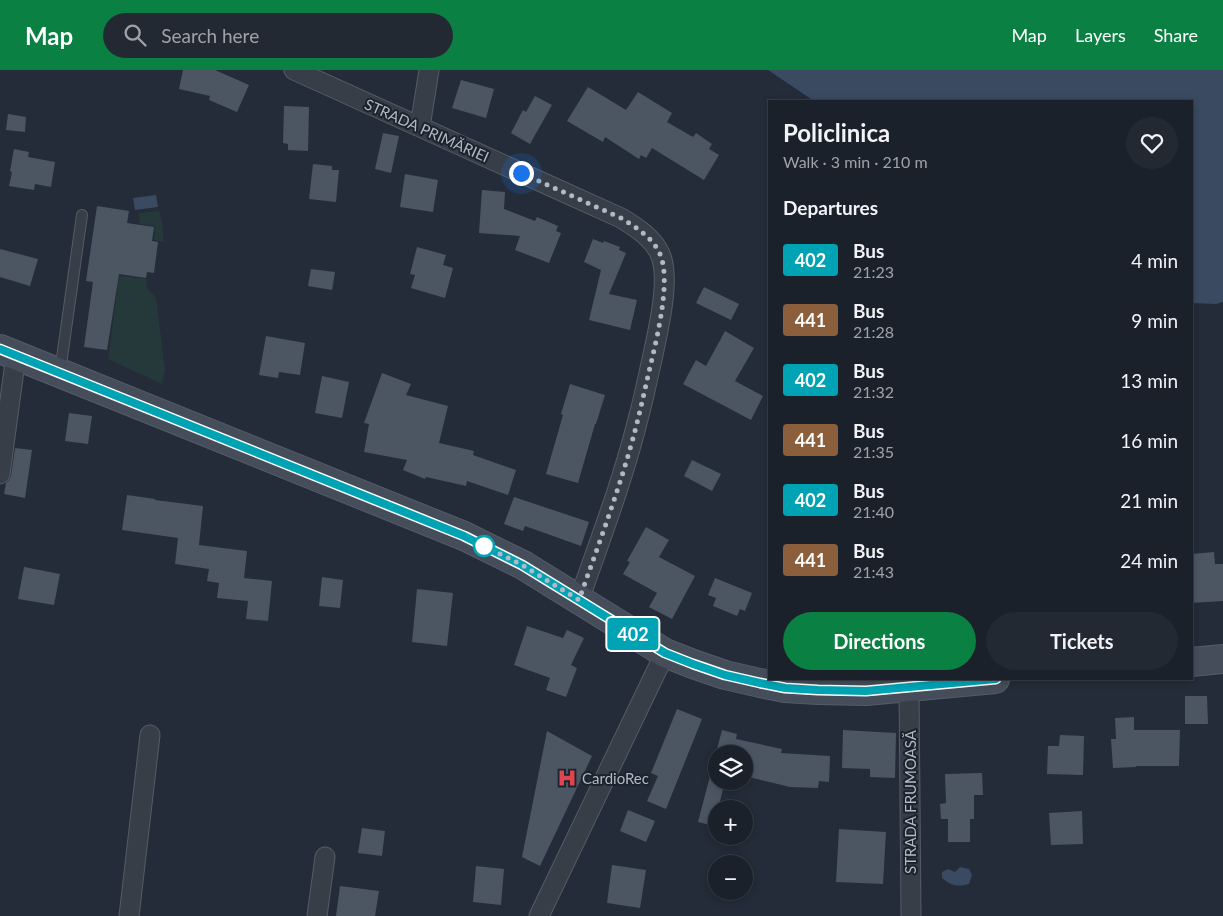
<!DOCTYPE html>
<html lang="en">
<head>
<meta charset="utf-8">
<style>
  :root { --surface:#1a212a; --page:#232932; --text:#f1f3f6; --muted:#9fa3a8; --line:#383e47; --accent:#0b8043 }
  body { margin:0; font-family:Lato,sans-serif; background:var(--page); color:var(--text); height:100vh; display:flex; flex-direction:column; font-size:19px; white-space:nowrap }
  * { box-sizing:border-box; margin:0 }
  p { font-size:16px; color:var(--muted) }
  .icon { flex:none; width:28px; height:28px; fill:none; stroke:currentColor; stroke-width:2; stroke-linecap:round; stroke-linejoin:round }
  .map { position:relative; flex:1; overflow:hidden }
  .panel { position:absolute; left:768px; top:30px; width:425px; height:580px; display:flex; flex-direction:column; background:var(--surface); border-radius:0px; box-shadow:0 2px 8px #0003,0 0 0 1px var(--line) }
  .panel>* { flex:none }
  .badge { padding:0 10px; border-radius:4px; font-size:18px; line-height:32px }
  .tools { position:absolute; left:708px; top:675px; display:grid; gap:10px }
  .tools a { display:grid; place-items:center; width:45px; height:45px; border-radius:50%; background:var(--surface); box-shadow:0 2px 8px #0003,0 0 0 1px var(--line); font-size:25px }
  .you { position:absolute; width:25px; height:25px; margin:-12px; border:4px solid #fff; border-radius:50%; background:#1a73e8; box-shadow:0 0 0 8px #1a73e833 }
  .map>.badge { position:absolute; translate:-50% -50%; box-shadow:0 0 0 2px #fff }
  h2 { padding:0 15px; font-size:19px; line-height:45px }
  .round { display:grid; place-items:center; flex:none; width:52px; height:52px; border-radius:26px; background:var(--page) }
  .head { display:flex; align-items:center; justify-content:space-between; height:85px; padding:0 15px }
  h1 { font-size:24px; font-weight:700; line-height:38px }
  .primary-button { display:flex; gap:10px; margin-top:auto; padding:10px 15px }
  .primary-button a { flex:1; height:58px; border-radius:30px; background:var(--accent); color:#fff; font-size:20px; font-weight:700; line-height:58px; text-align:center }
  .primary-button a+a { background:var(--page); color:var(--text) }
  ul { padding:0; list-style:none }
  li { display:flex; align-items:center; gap:15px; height:60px; padding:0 15px }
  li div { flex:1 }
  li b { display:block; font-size:19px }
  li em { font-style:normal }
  li .badge { min-width:55px; font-weight:700; text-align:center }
  header { display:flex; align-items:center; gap:30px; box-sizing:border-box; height:70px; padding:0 25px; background:var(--accent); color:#fff }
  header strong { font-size:24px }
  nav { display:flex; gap:28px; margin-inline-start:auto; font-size:18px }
  .search { width:350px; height:45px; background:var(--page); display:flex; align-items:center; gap:12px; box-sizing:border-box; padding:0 18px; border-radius:28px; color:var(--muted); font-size:19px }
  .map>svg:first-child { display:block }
  .green { fill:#26393a }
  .water { fill:#3a4a60 }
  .building { fill:#4c5663 }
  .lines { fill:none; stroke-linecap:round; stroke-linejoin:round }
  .service-casing { stroke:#555c66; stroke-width:12 }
  .minor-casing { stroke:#555c66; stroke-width:21 }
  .secondary-casing { stroke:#555c66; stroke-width:30 }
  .service { stroke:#373e48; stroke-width:10 }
  .minor { stroke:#373e48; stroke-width:19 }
  .secondary { stroke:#454d5b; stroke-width:28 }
  .line-casing { stroke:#fff; stroke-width:11 }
  .line { stroke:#00a3b4; stroke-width:8 }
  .walk { stroke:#b2b9c4; stroke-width:5; stroke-dasharray:0 9 }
  .stop-dot { fill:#fff; stroke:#00a3b4; stroke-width:2.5 }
  .labels { text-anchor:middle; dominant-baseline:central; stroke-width:4; stroke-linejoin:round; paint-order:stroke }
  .street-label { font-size:15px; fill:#b2b9c4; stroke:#1c232d }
  .poi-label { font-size:15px; fill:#b2b9c4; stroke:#1c232d; text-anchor:start }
</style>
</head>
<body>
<header>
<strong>Map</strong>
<div class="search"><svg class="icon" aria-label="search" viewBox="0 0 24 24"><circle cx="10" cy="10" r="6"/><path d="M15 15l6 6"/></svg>Search here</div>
<nav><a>Map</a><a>Layers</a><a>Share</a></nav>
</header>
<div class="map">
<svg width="1223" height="846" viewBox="0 0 1223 846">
  <rect width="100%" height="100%" fill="#232c38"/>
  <path class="green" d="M 159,141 L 162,152 L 164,172 L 154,170 L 155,156 L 140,154 L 139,143 Z
    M 122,206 L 147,209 L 146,217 L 156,228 L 165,300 L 162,314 L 108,289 L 119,207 Z"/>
  <path class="water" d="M 768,0 L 1223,0 L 1223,232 L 1216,234 L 1191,233 L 1191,31 L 814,31 Z
    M 156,125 L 158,137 L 135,140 L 133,128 Z
    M 960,797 L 969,799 L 972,805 L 969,814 C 956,817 952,816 942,808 L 942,802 L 948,799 L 955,802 Z"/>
  <path class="building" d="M 183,0 L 215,0 L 249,15 L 237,42 L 209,30 L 210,26 L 179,19 Z
    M 461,10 L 494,19 L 486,48 L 452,38 Z
    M 588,17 L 626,40 L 638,22 L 672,43 L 667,52 L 693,67 L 696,63 L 712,74 L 709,79 L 719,85 L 704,110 L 652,78 L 646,88 L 641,85 L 639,89 L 605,67 L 603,72 L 567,51 Z
    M 535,26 L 552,35 L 530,74 L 511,63 L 523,40 L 526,42 Z
    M 284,36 L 309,37 L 308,81 L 288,80 L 288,74 L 283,73 Z
    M 8,44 L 26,47 L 25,62 L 6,60 Z
    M 383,63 L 399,66 L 391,103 L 375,99 Z
    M 14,79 L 29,82 L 28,87 L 55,92 L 51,117 L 35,114 L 34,120 L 9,116 L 12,102 L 10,101 Z
    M 313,94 L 332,96 L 332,100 L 339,100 L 336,132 L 309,129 Z
    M 405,104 L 438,110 L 433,142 L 400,137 Z
    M 482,120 L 505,122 L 504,139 L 535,151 L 537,147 L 558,156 L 556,161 L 561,163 L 549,193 L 515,180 L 520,166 L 479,163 Z
    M 97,136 L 129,141 L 127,153 L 154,157 L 152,171 L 158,172 L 154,203 L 147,202 L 146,208 L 119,204 L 107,280 L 84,277 L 93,212 L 86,211 Z
    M 593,169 L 603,173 L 604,171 L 620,177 L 619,180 L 626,183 L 609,224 L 637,230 L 630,260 L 589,250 L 601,200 L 584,192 Z
    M 417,177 L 446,185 L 443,195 L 453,198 L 445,228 L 411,218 L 415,205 L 410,204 Z
    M 0,179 L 38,189 L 30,216 L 0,207 Z
    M 311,199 L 335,202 L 332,220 L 308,216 Z
    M 704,217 L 739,234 L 731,250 L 696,233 Z
    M 725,261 L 754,278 L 735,311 L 763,326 L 751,350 L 683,314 L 696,290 L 706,296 Z
    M 266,266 L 305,273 L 300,305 L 279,302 L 278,308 L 259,305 Z
    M 382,303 L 411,314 L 406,325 L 448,336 L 439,373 L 474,381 L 473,385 L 516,400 L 508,425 L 467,411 L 466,416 L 426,407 L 425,409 L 403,400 L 407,390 L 364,382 L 369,354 L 364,353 Z
    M 322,306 L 349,312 L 342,348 L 315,343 Z
    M 570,314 L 605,325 L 596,354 L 595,354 L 578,413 L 546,404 L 563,345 L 561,344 Z
    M 69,343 L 92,346 L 88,374 L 65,371 Z
    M 15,378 L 32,380 L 25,428 L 4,424 L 6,413 L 9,410 L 11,406 Z
    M 692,390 L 721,404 L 712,421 L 684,406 Z
    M 127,425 L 155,429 L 155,430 L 203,436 L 199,475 L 247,481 L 244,508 L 272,511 L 268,551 L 246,549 L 248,531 L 217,528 L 219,513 L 207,511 L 209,499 L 175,494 L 178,468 L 122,460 Z
    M 514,427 L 589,452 L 581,476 L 525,456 L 523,461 L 504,454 Z
    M 646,457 L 669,470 L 659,487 L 695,506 L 672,549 L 649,537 L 657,523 L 623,504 L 630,492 L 627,491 Z
    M 1214,482 L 1215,494 L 1223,494 L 1223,531 L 1191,533 L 1191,484 Z
    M 24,497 L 60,504 L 54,535 L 18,529 Z
    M 322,507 L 343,510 L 340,538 L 319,536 Z
    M 715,508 L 752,523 L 745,541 L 740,539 L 737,546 L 713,536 L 716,528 L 708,525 Z
    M 417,519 L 453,523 L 447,576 L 412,572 Z
    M 527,556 L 563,568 L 567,560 L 584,568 L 571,595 L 577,598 L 566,627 L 546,620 L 550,608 L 514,595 Z
    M 1185,626 L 1207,626 L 1208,654 L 1185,654 Z
    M 677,639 L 702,649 L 666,739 L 647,731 L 658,706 L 651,703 Z
    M 1134,647 L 1134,660 L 1180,660 L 1179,696 L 1136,696 L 1136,697 L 1113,698 L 1111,669 L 1116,669 L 1115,648 Z
    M 722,660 L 737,664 L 736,669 L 782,679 L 781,683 L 830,686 L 829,712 L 819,711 L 818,718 L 790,717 L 744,706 L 744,684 L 716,684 L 716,711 L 725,711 L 718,739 L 716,739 L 716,747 L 714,756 L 698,752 Z
    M 843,660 L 896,663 L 895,708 L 870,707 L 870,699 L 842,698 Z
    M 547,661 L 592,686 L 540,796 L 522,787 Z
    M 1060,665 L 1084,666 L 1083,705 L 1047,704 L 1048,676 L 1059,676 Z
    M 982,703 L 983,725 L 974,725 L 974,749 L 970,749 L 970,772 L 948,772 L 948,749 L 941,749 L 940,734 L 946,733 L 945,704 Z
    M 628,740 L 655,751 L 646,772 L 620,761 Z
    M 1082,741 L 1083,774 L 1051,775 L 1049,743 Z
    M 362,758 L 385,761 L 382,786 L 358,783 Z
    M 839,759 L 886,762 L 883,814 L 836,812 Z
    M 612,795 L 646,800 L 640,838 L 607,833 Z
    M 476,796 L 504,799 L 501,835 L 473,832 Z
    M 340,816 L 379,821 L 375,846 L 336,846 Z"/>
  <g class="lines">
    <g class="service-casing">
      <path id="service" d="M 60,302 L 82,145"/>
    </g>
    <g class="minor-casing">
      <path id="minor" d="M 294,0 L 621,148 C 636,157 653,168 660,184 C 671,208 658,260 653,285 C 648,306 644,328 638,349 C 623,410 600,470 579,530
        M 420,57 L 429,0
        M 0,404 L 16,285
        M 909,617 L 911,846
        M 129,846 L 150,665
        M 317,846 L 325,787
        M 539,846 L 665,583"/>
    </g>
    <g class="secondary-casing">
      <path id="secondary" d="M 0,279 L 464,466 L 523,495 L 665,583 L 693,594 L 725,605 L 760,613 L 785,618 L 818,620 L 866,621 L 995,609
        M 1191,592 L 1223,589"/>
    </g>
    <use href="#service" class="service"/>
    <use href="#minor" class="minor"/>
    <use href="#secondary" class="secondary"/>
  </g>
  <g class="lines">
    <g class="line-casing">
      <path id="line" d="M 0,279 L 464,466 L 522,495 L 665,583 L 693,594 L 725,605 L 760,613 L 785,618 L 818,620 L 866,621 L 996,609"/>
    </g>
    <use href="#line" class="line"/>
    <path class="walk" d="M 484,476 L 522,495 L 579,530 C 600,470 623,410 638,349 C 643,329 647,309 652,289 C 658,263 671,209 660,184 C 653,168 636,157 621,148 L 521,103"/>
  </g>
  <defs>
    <g id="hospital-bare" transform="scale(1.5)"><path d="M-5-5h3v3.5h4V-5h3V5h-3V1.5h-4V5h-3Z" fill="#e0444e" stroke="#1c232d" stroke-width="2.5" paint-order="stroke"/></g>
  </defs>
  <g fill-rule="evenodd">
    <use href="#hospital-bare" x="567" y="708"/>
  </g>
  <circle class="stop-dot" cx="484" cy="476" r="10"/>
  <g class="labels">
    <g class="street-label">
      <text transform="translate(427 60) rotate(24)">STRADA PRIMĂRIEI</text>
      <text transform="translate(910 732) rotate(-90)">STRADA FRUMOASĂ</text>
    </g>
    <g class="poi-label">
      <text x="582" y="708">CardioRec</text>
    </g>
  </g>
</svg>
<div class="tools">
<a><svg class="icon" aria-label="layers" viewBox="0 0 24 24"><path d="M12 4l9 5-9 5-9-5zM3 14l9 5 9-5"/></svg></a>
<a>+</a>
<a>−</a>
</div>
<div class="you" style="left:521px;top:103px"></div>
<b class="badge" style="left:633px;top:564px;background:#00a3b4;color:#fff">402</b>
<section class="panel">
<div class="head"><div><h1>Policlinica</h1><p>Walk · 3 min · 210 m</p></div><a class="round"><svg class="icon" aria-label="heart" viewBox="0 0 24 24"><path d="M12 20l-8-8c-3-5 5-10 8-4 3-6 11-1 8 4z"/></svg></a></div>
<h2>Departures</h2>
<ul>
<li><span class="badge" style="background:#00a3b4;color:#fff">402</span><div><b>Bus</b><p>21:23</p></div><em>4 min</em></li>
<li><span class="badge" style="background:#8b5e3c;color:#fff">441</span><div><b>Bus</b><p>21:28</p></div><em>9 min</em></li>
<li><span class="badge" style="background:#00a3b4;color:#fff">402</span><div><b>Bus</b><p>21:32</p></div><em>13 min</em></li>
<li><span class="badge" style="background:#8b5e3c;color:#fff">441</span><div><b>Bus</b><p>21:35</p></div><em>16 min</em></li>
<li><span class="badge" style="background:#00a3b4;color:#fff">402</span><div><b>Bus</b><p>21:40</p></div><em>21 min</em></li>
<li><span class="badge" style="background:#8b5e3c;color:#fff">441</span><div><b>Bus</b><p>21:43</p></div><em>24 min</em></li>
</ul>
<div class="primary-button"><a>Directions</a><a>Tickets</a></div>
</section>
</div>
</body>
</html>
